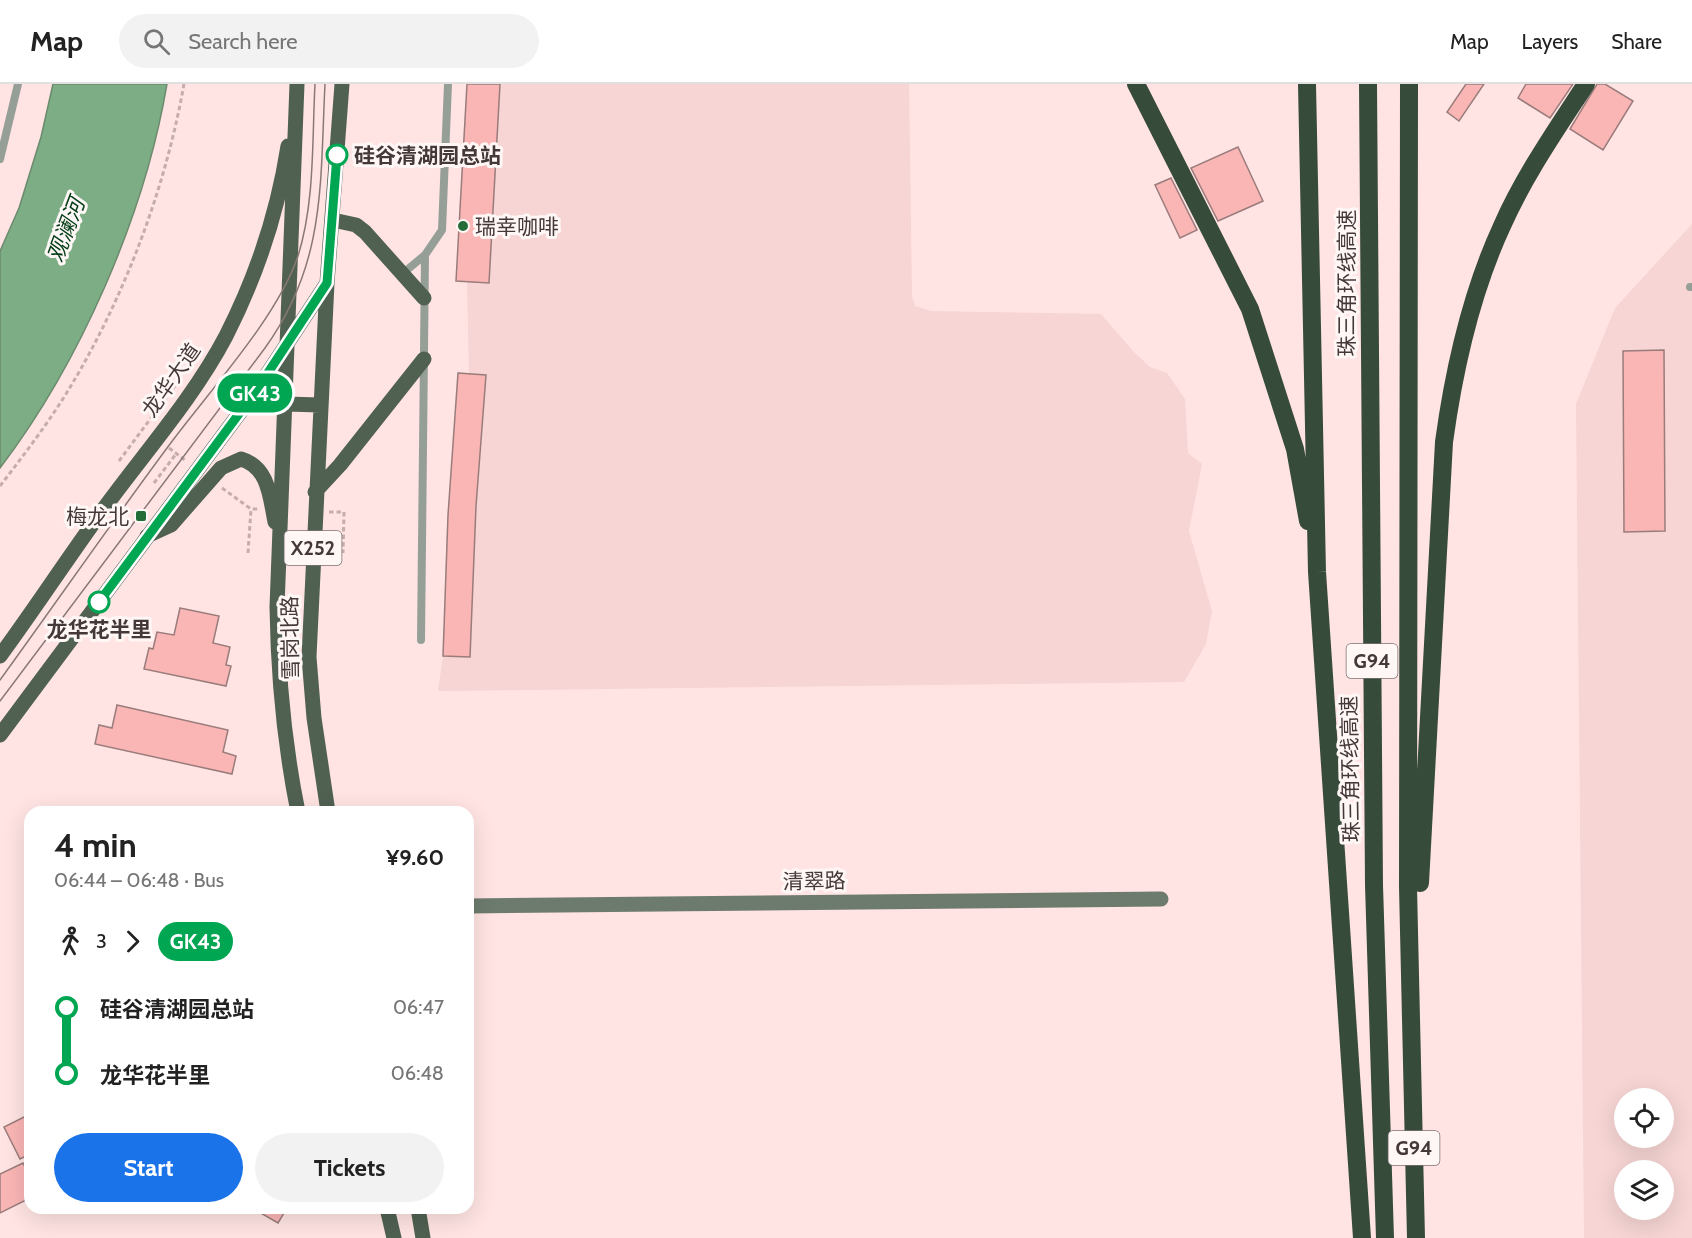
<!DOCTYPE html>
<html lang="en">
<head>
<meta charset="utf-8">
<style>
  :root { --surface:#fff; --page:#f2f2f2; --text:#222; --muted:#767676; --line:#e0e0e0; --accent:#1a73e8 }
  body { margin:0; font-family:Cabin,"Noto Sans SC",sans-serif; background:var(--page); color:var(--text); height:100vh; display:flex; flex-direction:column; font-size:22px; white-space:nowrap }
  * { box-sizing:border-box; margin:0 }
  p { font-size:20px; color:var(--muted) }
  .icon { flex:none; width:33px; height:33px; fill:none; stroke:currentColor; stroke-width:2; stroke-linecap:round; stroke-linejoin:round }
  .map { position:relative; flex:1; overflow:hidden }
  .side { position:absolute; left:24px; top:722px; width:450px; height:408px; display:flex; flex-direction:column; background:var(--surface); border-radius:18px; box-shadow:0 6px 24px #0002 }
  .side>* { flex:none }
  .badge { padding:0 12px; border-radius:20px; font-size:21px; line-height:39px }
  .controls { position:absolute; left:1614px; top:1004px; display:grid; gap:12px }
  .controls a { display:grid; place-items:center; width:60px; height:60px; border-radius:50%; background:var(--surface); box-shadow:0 6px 24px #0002; font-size:30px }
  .map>.badge { position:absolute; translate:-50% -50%; box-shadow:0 0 0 3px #fff }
  .legs { display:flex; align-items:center; gap:9px; height:66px; padding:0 30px; font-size:20px }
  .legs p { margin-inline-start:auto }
  .summary { display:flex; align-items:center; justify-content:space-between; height:102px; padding:0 30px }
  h1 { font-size:33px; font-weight:800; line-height:45px }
  .primary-button { display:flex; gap:12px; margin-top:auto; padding:12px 30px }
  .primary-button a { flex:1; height:69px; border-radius:36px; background:var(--accent); color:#fff; font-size:24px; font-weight:800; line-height:69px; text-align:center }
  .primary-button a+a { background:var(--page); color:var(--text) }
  ul { padding:0 30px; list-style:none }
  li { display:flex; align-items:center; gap:21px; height:66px; font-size:22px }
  li i { display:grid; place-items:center; width:9px; height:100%; margin:0 8px; background:currentColor }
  li i::after { content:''; width:15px; height:15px; margin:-8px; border:4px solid; border-radius:50%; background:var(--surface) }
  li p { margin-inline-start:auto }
  li:first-child i { background:linear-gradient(#0000 50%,currentColor 0) }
  li:last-child i { background:linear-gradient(currentColor 50%,#0000 0) }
  header { display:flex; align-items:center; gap:36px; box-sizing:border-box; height:84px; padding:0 30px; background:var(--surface); border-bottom:2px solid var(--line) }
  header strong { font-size:28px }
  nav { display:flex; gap:33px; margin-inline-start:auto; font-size:21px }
  .search { width:420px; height:54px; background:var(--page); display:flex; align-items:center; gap:15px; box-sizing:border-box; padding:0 21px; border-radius:33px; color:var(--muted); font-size:22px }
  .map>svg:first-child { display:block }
  .built { fill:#f6d5d4; fill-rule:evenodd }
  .water { fill:#7cad85; stroke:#6c8a6e; stroke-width:1.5 }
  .building { fill:#fab6b5; stroke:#997c7b; stroke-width:1.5 }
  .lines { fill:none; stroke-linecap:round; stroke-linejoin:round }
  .path { stroke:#c4adac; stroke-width:3; stroke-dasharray:4.5 3; stroke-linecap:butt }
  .lane { stroke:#969f97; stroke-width:8 }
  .secondary { stroke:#6d7b6f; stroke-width:15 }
  .primary { stroke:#506152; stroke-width:15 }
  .highway { stroke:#374b3b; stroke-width:18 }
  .tram { stroke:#8a7878; stroke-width:1.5 }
  .line-1-casing { stroke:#fff; stroke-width:14 }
  .line-1 { stroke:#00a651; stroke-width:9 }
  .stop-1-dot { fill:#fff; stroke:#00a651; stroke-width:3 }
  .poi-dot { fill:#246c38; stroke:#fef7f6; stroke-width:2 }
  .labels { text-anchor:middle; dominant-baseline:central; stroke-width:6; stroke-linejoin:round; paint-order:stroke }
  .shield { fill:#fef7f6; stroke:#7c7171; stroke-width:1.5 }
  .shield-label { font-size:20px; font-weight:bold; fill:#453838 }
  .stop-label { font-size:21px; font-weight:bold; fill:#453838; stroke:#fef7f6; text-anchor:start }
  .poi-label { font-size:21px; fill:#453838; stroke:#fef7f6; text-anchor:start }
  .street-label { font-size:21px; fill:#453838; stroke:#fef7f6 }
  .water-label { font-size:22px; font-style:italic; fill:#003c15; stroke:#fef7f6 }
</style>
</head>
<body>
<header>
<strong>Map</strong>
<div class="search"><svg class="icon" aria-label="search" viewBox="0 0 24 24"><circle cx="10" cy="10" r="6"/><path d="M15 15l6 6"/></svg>Search here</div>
<nav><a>Map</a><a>Layers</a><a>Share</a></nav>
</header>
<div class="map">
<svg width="1692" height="1154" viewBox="0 0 1692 1154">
  <rect width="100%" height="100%" fill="#ffe4e3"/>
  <path class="built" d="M 467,0 L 909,0 L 912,212 L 915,222 L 931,227 L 1101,230 L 1134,268 L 1150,283 L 1167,289 L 1185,315 L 1188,369 L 1202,380 L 1189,447 L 1212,527 L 1206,560 L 1184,598 L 438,607 L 443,572 L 447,441 L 458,289 L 469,290 L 467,198 L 456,197 Z
    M 1692,140 L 1692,1154 L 1584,1154 L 1576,320 L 1615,224 ZM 1624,1014 L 1664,1014 L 1664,1053 L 1624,1053 ZM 1624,1086 L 1664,1086 L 1664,1125 L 1624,1125 Z"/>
  <path class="water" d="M 53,0 L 167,0 C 145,131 80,279 0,384 L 0,167 L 19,124 L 41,53 Z"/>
  <path class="building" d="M 467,0 L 500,0 L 489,199 L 456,197 Z
    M 1466,0 L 1484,0 L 1459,37 L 1447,28 Z
    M 1526,0 L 1573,0 L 1550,34 L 1518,14 Z
    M 1597,0 L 1605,0 L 1633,17 L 1603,66 L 1570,45 Z
    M 1238,63 L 1263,117 L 1218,137 L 1191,84 Z
    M 1171,94 L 1197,146 L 1180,154 L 1155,101 Z
    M 1664,266 L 1665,447 L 1624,448 L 1623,267 Z
    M 458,289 L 486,291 L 476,422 L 470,573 L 443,572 L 448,431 Z
    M 180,524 L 219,532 L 213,559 L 230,563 L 226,581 L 231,582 L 226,602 L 144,585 L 149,564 L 153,565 L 157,548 L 174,551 Z
    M 117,621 L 228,646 L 223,668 L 236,672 L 232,690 L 95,660 L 99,641 L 112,644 Z
    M 30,1030 L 30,1070 L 20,1075 L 4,1043 Z
    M 23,1079 L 30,1093 L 30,1114 L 0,1129 L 0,1090 Z
    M 252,1124 L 287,1124 L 278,1139 Z"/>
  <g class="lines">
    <path class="path" d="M 165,298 L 187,268 L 196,275
      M 169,364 L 185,376
      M 119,377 L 177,299
      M 154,399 L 176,370
      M 0,402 C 23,372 46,342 66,310 C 123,217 165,107 184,0
      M 222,404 L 251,425 L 259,425
      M 329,428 L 344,428 L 343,469
      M 248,469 L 251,425"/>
    <path class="lane" d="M 0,75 L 18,0
      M 402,190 L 425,171 L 442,146 L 448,0
      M 1690,203 L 1692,203
      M 421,556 L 425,171"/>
    <path class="secondary" d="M 468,822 L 1161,815"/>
    <path class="primary" d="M 297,0 L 277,523 C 278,593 284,659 298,728
      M 333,136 L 356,141 L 365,148 L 424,214
      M 286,320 L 320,321
      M 315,408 L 340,381 L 424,275
      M 147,452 L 171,441 L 221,384 L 241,375 C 269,383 270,414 275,438
      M 0,572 C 36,523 69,472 105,423 C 146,367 194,313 226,252 C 256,193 278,127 288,62
      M 0,651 L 256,307 L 325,202
      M 328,728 L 314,634 L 309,573 L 327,199 L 342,0
      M 387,1124 L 394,1154
      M 418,1124 L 423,1154"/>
    <path class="highway" d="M 1136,0 L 1250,225 L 1295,365 L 1308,437
      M 1307,0 L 1317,488 L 1362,1154
      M 1368,0 L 1374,801 L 1385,1154
      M 1409,0 L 1408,803 L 1416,1154
      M 1420,799 L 1444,358 C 1454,285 1471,209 1502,142 C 1524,92 1556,46 1586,0"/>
    <path class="tram" d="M 0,596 C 58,516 114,435 173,356 C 212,304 278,232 298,172 C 315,118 312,56 315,0
      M 0,617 L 265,264 C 326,179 320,100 325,0"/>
  </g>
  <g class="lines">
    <g class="line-1-casing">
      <path id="line-1" d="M 99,518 L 256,307 L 327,199 L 337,71"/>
    </g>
    <use href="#line-1" class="line-1"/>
  </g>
  <g class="stop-1-dot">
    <circle cx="337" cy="71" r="10"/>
    <circle cx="99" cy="518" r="10"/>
  </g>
  <g class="poi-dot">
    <circle cx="463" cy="142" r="6"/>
    <rect x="135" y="426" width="12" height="12" rx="3"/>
  </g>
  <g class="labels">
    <g class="shield">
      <rect x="284.5" y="447" width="57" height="34" rx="4.5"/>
      <rect x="1346.5" y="560" width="51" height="34" rx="4.5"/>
      <rect x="1388.5" y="1047" width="51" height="34" rx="4.5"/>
    </g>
    <g class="shield-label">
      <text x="313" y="464">X252</text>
      <text x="1372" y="577">G94</text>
      <text x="1414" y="1064">G94</text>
    </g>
    <g class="stop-label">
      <text x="354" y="71">硅谷清湖园总站</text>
      <text x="99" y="545" text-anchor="middle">龙华花半里</text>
    </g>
    <g class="poi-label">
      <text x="475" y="142">瑞幸咖啡</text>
      <text x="129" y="432" text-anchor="end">梅龙北</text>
    </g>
    <g class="street-label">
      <text transform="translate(1346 199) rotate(-90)">珠三角环线高速</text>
      <text transform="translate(171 296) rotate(-55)">龙华大道</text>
      <text transform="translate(290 554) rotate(-91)">雪岗北路</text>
      <text transform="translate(1350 685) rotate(-91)">珠三角环线高速</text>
      <text transform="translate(814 797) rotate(-1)">清翠路</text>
    </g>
    <g class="water-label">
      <text transform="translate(66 146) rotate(-69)">观澜河</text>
    </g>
  </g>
</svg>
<div class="controls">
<a><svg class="icon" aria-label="locate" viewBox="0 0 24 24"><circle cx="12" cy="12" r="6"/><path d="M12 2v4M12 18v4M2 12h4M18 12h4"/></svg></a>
<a><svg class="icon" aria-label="layers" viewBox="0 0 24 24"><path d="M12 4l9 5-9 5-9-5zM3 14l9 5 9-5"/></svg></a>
</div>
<b class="badge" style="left:255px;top:309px;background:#00a651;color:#fff">GK43</b>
<section class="side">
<div class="summary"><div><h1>4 min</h1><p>06:44 – 06:48 · Bus</p></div><b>¥9.60</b></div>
<div class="legs"><svg class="icon" aria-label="walk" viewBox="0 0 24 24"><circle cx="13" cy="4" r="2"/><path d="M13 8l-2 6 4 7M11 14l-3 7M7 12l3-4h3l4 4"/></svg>3<svg class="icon" aria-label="forward" viewBox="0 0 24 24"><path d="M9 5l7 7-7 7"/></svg><b class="badge" style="background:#00a651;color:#fff">GK43</b></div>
<ul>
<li><i style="color:#00a651"></i><b>硅谷清湖园总站</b><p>06:47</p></li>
<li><i style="color:#00a651"></i><b>龙华花半里</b><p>06:48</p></li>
</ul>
<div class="primary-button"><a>Start</a><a>Tickets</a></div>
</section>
</div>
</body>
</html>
